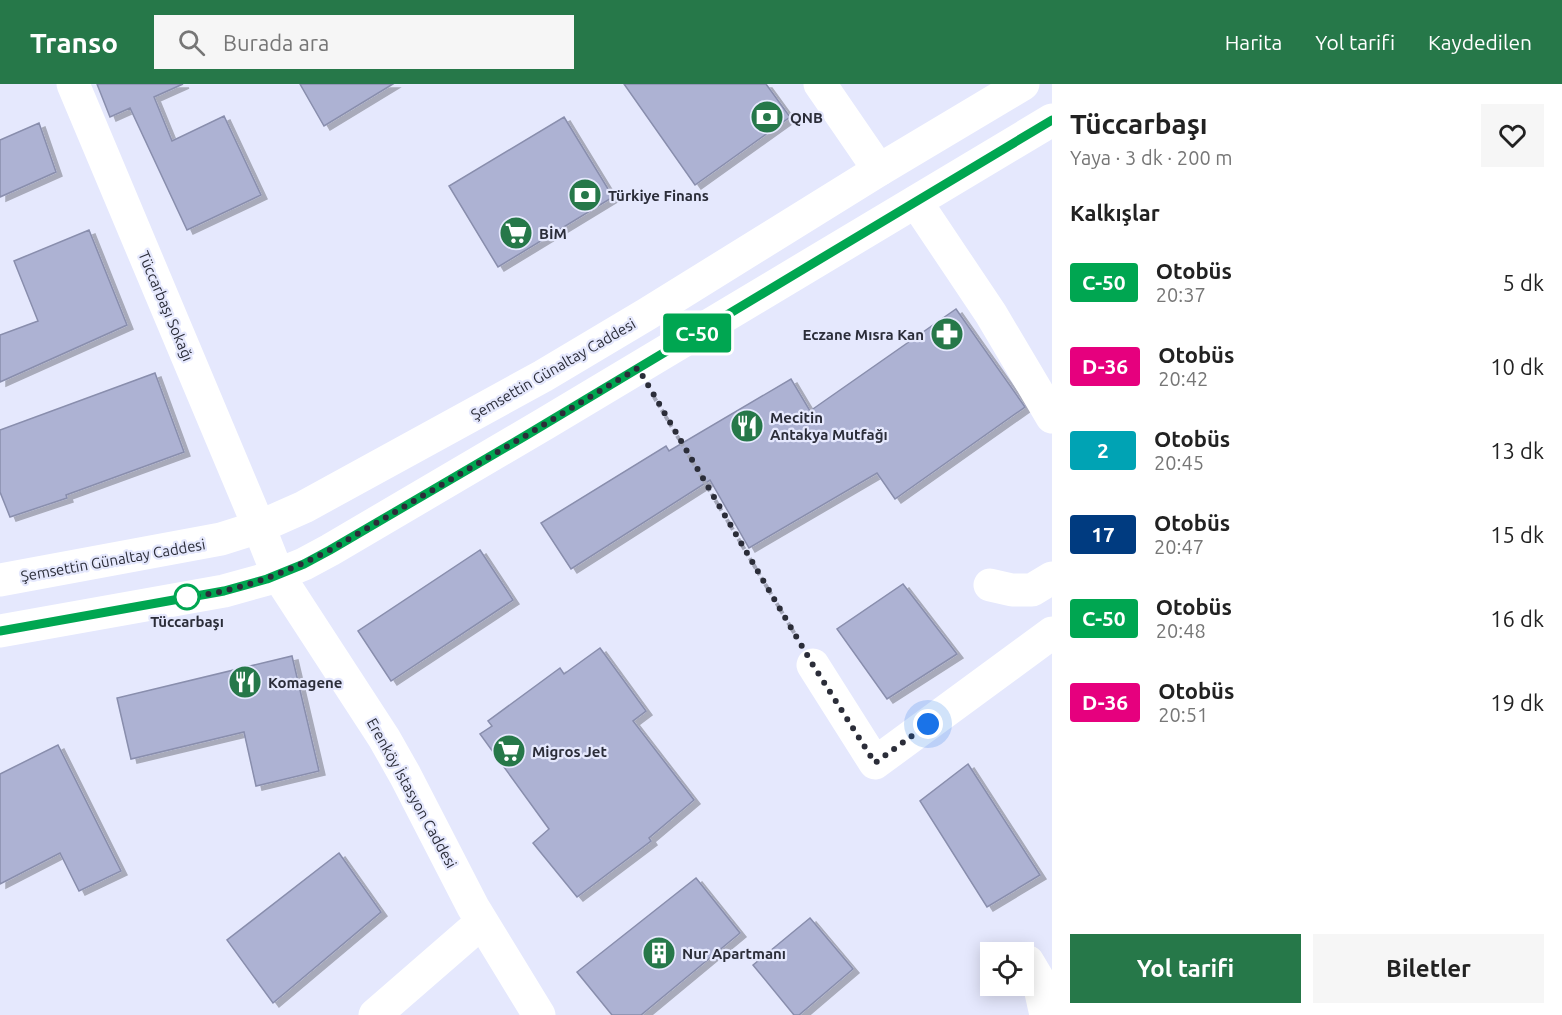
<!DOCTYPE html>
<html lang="tr">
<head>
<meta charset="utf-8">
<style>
  :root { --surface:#fff; --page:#f6f6f6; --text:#222; --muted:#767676; --accent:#267849 }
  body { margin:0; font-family:Ubuntu,sans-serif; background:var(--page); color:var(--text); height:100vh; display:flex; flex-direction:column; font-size:22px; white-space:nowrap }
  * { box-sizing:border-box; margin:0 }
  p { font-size:20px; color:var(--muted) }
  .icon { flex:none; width:33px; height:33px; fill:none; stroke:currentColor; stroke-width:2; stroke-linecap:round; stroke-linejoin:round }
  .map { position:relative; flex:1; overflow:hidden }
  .side { display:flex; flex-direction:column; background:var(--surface); width:510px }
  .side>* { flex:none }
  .badge { padding:0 12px; border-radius:4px; font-size:21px; line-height:39px }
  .tools { position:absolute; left:980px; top:858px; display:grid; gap:12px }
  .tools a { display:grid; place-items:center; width:54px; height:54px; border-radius:0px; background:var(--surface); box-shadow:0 3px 15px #0003; font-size:30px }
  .you { position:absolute; width:30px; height:30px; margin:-15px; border:4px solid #fff; border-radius:50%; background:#1a73e8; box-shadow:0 0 0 9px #1a73e833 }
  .map>.badge { position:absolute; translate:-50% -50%; box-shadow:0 0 0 3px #fff }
  h2 { padding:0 18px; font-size:22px; line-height:54px }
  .round { display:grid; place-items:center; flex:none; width:63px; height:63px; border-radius:0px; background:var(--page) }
  .head { display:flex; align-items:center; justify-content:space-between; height:102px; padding:0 18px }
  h1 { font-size:28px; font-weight:700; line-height:45px }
  .button { display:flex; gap:12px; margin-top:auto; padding:12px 18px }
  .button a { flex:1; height:69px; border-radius:0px; background:var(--accent); color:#fff; font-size:24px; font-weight:700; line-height:69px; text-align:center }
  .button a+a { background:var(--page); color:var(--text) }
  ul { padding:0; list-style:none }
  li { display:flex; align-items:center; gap:18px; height:84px; padding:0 18px }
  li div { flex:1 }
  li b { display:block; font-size:22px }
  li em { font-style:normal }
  li .badge { min-width:66px; font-weight:700; text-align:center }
  header { display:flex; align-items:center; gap:36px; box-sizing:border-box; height:84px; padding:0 30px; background:var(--accent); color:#fff }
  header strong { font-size:28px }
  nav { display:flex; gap:33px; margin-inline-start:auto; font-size:21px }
  .search { width:420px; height:54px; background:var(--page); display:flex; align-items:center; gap:15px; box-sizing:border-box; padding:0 21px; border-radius:0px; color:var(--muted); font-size:22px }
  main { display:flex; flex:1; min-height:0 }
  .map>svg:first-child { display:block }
  .building { fill:#adb2d3; stroke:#898ead; stroke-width:1.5; filter:url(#shadow) }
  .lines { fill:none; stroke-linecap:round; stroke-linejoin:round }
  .path { stroke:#a4a7b9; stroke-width:4; stroke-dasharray:4.5 3; stroke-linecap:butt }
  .minor { stroke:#fff; stroke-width:33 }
  .major { stroke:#fff; stroke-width:33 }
  .line-casing { stroke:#fff; stroke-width:14 }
  .line { stroke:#00a651; stroke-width:9 }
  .walk { stroke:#2b2d39; stroke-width:6; stroke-dasharray:0 10.8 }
  .stop-dot { fill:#fff; stroke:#00a651; stroke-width:3 }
  .labels { text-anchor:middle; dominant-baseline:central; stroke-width:4.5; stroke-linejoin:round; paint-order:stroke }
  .poi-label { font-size:15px; font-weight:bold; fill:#2b2d39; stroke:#e5e8fd; text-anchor:start }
  .street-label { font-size:15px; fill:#2b2d39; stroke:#e5e8fd }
  .stop-label { font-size:15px; font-weight:bold; fill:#2b2d39; stroke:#e5e8fd }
</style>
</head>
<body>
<header>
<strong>Transo</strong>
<div class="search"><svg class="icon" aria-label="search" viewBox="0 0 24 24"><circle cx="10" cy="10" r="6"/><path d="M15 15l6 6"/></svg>Burada ara</div>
<nav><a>Harita</a><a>Yol tarifi</a><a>Kaydedilen</a></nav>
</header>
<main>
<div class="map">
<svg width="1052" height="931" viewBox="0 0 1052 931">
  <defs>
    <filter id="shadow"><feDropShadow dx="6" dy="4" stdDeviation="0" flood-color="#0004"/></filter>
  </defs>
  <rect width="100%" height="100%" fill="#e5e8fd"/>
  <path class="building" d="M 97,0 L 183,0 L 154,13 L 172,57 L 224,32 L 261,111 L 187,146 L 130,24 L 110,33 Z
    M 300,0 L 393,0 L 324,42 Z
    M 624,0 L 766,0 L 790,33 L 695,101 Z
    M 564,33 L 613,113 L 498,183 L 449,102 Z
    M 39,39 L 56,88 L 0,113 L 0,56 Z
    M 89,146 L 127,241 L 0,298 L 0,251 L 38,237 L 14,177 Z
    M 956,225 L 1025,323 L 895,415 L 877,389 L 749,464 L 710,396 L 571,485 L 541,439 L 666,362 L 669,367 L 791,295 L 810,327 Z
    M 155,289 L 184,368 L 66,411 L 67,414 L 10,433 L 0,408 L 0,346 Z
    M 480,466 L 513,516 L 391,597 L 358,547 Z
    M 903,500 L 957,570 L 887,615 L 837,545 Z
    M 600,564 L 646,627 L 633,637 L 694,716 L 649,754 L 651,757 L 577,813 L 533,759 L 549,745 L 480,650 L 492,642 L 488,637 L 560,584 L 564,590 Z
    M 292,572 L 319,687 L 256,702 L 244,648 L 131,675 L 117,614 Z
    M 58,661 L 121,787 L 79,807 L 60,769 L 0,800 L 0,690 Z
    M 968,680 L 1040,791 L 987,823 L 920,717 Z
    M 339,769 L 381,828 L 273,919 L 227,856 Z
    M 696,794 L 740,849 L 641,931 L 612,931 L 577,888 Z
    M 810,834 L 853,885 L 799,931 L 794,931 L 753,881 Z"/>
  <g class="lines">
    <path class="path" d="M 654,313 L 796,552"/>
    <path class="minor" d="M 73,0 L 259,443 L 278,491 L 384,654 L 405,691 L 473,823 L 539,931
      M 820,0 L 879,86
      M 916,118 L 991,230 L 1052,333
      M 990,501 L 1012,506 L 1032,506 L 1052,494
      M 813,581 L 875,679 L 1052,549
      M 1028,878 L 1038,895 L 1046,931
      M 375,931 L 482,838"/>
    <path class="major" d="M 0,496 L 221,455 L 259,443 L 304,423 L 543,292 L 647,230 L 879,86 L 1023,0
      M 0,547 L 224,507 L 267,495 L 304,480 L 330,466 L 546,339 L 1052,36"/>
  </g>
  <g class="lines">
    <g class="line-casing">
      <path id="line" d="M 0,547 L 224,507 L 267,495 L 304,480 L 330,466 L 525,352 L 1052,36"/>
    </g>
    <use href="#line" class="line"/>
    <path class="walk" d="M 187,513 C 238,508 285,489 330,466 L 525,352 L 638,284 L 813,581 L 875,679 L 928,640"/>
  </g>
  <defs>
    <g id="bank-disc" transform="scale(1.725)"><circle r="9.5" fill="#267849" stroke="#e5e8fd"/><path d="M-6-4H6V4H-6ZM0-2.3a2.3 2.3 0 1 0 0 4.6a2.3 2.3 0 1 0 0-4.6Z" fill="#fff"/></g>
    <g id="supermarket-disc" transform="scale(1.725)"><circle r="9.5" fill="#267849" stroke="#e5e8fd"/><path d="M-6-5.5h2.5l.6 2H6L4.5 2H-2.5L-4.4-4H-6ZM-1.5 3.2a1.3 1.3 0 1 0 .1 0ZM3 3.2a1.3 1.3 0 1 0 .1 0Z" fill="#fff"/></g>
    <g id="pharmacy-disc" transform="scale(1.725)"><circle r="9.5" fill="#267849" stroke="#e5e8fd"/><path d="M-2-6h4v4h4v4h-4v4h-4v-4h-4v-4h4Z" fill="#fff"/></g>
    <g id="restaurant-disc" transform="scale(1.725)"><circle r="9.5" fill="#267849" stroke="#e5e8fd"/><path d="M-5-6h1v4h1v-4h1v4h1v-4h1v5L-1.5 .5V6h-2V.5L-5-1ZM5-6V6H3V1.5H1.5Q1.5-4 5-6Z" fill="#fff"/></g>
    <g id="building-disc" transform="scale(1.725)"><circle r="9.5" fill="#267849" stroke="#e5e8fd"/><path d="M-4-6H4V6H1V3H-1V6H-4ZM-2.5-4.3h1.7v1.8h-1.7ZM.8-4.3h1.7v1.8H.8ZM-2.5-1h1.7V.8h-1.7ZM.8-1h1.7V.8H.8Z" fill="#fff"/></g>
  </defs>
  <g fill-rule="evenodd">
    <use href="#bank-disc" x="767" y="33"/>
    <use href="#bank-disc" x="585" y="111"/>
    <use href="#supermarket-disc" x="516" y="149"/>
    <use href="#pharmacy-disc" x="947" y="250"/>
    <use href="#restaurant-disc" x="747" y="342"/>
    <use href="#restaurant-disc" x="245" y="598"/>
    <use href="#supermarket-disc" x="509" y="667"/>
    <use href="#building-disc" x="659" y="869"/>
  </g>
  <circle class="stop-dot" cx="187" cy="513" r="12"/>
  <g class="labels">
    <g class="poi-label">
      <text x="790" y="33">QNB</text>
      <text x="608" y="111">Türkiye Finans</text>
      <text x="539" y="149">BİM</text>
      <text x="924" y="250" text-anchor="end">Eczane Mısra Kan</text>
      <text x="770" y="333">Mecitin<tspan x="770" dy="17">Antakya Mutfağı</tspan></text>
      <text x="268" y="598">Komagene</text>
      <text x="532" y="667">Migros Jet</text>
      <text x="682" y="869">Nur Apartmanı</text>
    </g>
    <g class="street-label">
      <text transform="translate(166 222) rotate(67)">Tüccarbaşı Sokağı</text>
      <text transform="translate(553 285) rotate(-30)">Şemsettin Günaltay Caddesi</text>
      <text transform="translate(113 476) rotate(-10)">Şemsettin Günaltay Caddesi</text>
      <text transform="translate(412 709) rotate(61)">Erenköy İstasyon Caddesi</text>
    </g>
    <g class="stop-label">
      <text x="187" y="537">Tüccarbaşı</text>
    </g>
  </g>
</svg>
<div class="tools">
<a><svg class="icon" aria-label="locate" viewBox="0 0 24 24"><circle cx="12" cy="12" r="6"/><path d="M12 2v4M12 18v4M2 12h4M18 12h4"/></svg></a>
</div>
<div class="you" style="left:928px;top:640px"></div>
<b class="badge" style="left:697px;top:249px;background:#00a651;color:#fff">C-50</b>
</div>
<section class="side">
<div class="head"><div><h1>Tüccarbaşı</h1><p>Yaya · 3 dk · 200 m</p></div><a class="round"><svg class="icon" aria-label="heart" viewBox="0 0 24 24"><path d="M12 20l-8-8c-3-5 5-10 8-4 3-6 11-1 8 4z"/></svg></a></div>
<h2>Kalkışlar</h2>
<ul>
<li><span class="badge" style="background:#00a651;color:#fff">C-50</span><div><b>Otobüs</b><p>20:37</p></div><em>5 dk</em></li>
<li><span class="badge" style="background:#e6007e;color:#fff">D-36</span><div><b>Otobüs</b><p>20:42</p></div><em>10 dk</em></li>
<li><span class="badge" style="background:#00a3b4;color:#fff">2</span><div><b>Otobüs</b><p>20:45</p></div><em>13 dk</em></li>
<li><span class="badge" style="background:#003b80;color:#fff">17</span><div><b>Otobüs</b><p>20:47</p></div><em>15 dk</em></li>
<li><span class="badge" style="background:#00a651;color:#fff">C-50</span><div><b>Otobüs</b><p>20:48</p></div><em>16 dk</em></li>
<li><span class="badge" style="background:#e6007e;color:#fff">D-36</span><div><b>Otobüs</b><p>20:51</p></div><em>19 dk</em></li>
</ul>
<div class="button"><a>Yol tarifi</a><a>Biletler</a></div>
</section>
</main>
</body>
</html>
